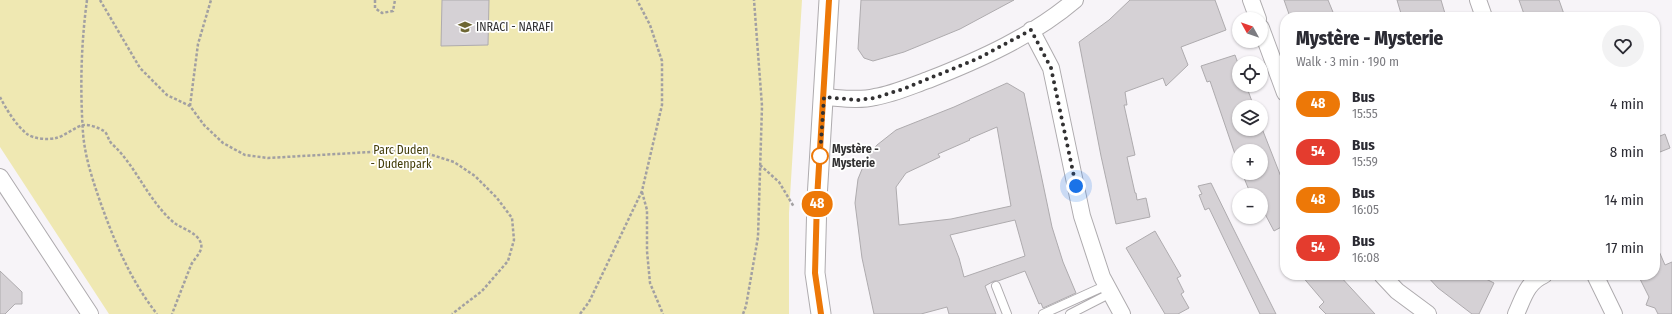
<!DOCTYPE html>
<html lang="en">
<head>
<meta charset="utf-8">
<style>
  :root { --surface:#fff; --page:#f2f2f3; --text:#2b2b33; --muted:#7c7c81 }
  body { margin:0; font-family:"Fira Sans Condensed",sans-serif; background:var(--page); color:var(--text); height:100vh; display:flex; flex-direction:column; font-size:15px; white-space:nowrap }
  * { box-sizing:border-box; margin:0 }
  p { font-size:13px; color:var(--muted) }
  .icon { flex:none; width:22px; height:22px; fill:none; stroke:currentColor; stroke-width:2; stroke-linecap:round; stroke-linejoin:round }
  .map { position:relative; flex:1; overflow:hidden }
  .drawer { position:absolute; left:1280px; top:12px; width:380px; height:268px; display:flex; flex-direction:column; background:var(--surface); border-radius:16px; box-shadow:0 1px 3px #0004 }
  .drawer>* { flex:none }
  .badge { padding:0 8px; border-radius:13px; font-size:14px; line-height:26px }
  .needle { width:26px; rotate:310deg }
  .tools { position:absolute; left:1232px; top:12px; display:grid; gap:8px }
  .tools a { display:grid; place-items:center; width:36px; height:36px; border-radius:50%; background:var(--surface); box-shadow:0 1px 3px #0004; font-size:20px }
  .you { position:absolute; width:20px; height:20px; margin:-10px; border:3px solid #fff; border-radius:50%; background:#1a73e8; box-shadow:0 0 0 6px #1a73e833 }
  .map>.badge { position:absolute; translate:-50% -50%; box-shadow:0 0 0 2px #fff }
  .round { display:grid; place-items:center; flex:none; width:42px; height:42px; border-radius:21px; background:var(--page) }
  .headline { display:flex; align-items:center; justify-content:space-between; height:68px; padding:0 16px }
  h1 { font-size:19px; font-weight:800; line-height:30px }
  ul { padding:0; list-style:none }
  li { display:flex; align-items:center; gap:12px; height:48px; padding:0 16px }
  li div { flex:1 }
  li b { display:block; font-size:15px }
  li em { font-style:normal }
  li .badge { min-width:44px; font-weight:700; text-align:center }
  .map>svg:first-child { display:block }
  .green { fill:#efe8b2 }
  .building { fill:#d5d1d5; stroke:#aeabae; fill-rule:evenodd }
  .lines { fill:none; stroke-linecap:round; stroke-linejoin:round }
  .service-casing { stroke:#aeabae; stroke-width:10 }
  .minor-casing { stroke:#aeabae; stroke-width:18 }
  .tertiary-casing { stroke:#aeabae; stroke-width:21 }
  .path { stroke:#a2a0a2; stroke-width:2.5; stroke-dasharray:3 2; stroke-linecap:butt }
  .service { stroke:#fff; stroke-width:8 }
  .minor { stroke:#fff; stroke-width:16 }
  .tertiary { stroke:#fff; stroke-width:19 }
  .line-casing { stroke:#fff; stroke-width:9 }
  .line { stroke:#ed7807; stroke-width:6 }
  .walk { stroke:#323132; stroke-width:4; stroke-dasharray:0 7.2 }
  .stop-dot { fill:#fff; stroke:#ed7807; stroke-width:2 }
  .labels { text-anchor:middle; dominant-baseline:central; stroke-width:3.5; stroke-linejoin:round; paint-order:stroke }
  .poi-label { font-size:12px; fill:#323132; stroke:#fff; text-anchor:start }
  .stop-label { font-size:12px; font-weight:bold; fill:#323132; stroke:#fff; text-anchor:start }
  .park-label { font-size:12px; fill:#433d09; stroke:#fff }
</style>
</head>
<body>
<div class="map">
<svg width="1672" height="314" viewBox="0 0 1672 314">
  <rect width="100%" height="100%" fill="#f7f4f8"/>
  <path class="green" d="M 0,0 L 802,0 L 789,213 L 789,314 L 109,314 L 0,147 Z"/>
  <path class="building" d="M 442,0 L 489,0 L 488,45 L 441,46 Z
    M 861,0 L 1014,0 L 960,29 L 904,52 L 873,61 L 864,58 L 858,49 Z
    M 1130,0 L 1215,0 L 1226,30 L 1181,47 L 1188,65 L 1166,86 L 1163,78 L 1125,92 L 1127,105 L 1124,105 L 1135,155 L 1127,157 L 1135,193 L 1136,193 L 1137,200 L 1146,198 L 1150,217 L 1116,224 L 1101,156 L 1079,42 L 1109,20 Z
    M 1284,0 L 1328,0 L 1335,17 L 1290,17 Z
    M 1397,0 L 1441,0 L 1446,17 L 1402,17 Z
    M 1519,0 L 1559,0 L 1565,17 L 1525,17 Z
    M 1235,55 L 1239,66 L 1239,85 L 1246,85 L 1254,107 L 1239,107 L 1239,129 L 1261,129 L 1261,126 L 1285,187 L 1285,225 L 1274,231 L 1265,214 L 1261,217 L 1261,195 L 1251,195 L 1242,173 L 1261,173 L 1261,151 L 1239,151 L 1239,166 L 1210,81 L 1207,82 L 1201,66 Z
    M 1007,83 L 1024,93 L 1052,227 L 1063,262 L 1076,293 L 1043,308 L 1041,303 L 1039,304 L 1025,271 L 998,281 L 994,281 L 985,286 L 996,314 L 949,314 L 947,307 L 921,314 L 874,314 L 862,258 L 855,203 L 858,179 L 867,157 L 877,145 L 896,130 L 954,107 ZM 997,127 L 1011,206 L 951,219 L 899,225 L 896,187 L 906,173 L 940,157 L 938,154 L 970,140 L 969,139 ZM 1015,220 L 1025,256 L 964,277 L 959,258 L 950,235 Z
    M 1665,134 L 1670,148 L 1655,154 L 1655,138 Z
    M 1211,183 L 1232,226 L 1276,314 L 1260,314 L 1209,208 L 1205,210 L 1199,195 L 1202,194 L 1198,186 Z
    M 1155,231 L 1181,276 L 1177,278 L 1184,292 L 1181,294 L 1189,308 L 1178,314 L 1165,314 L 1126,248 Z
    M 1655,242 L 1665,265 L 1672,262 L 1672,314 L 1658,314 L 1655,308 L 1646,305 L 1649,297 L 1638,275 L 1655,275 Z
    M 0,271 L 22,292 L 22,304 L 15,304 L 5,314 L 0,314 Z
    M 1301,275 L 1339,275 L 1375,314 L 1326,314 L 1319,307 L 1324,302 Z
    M 1426,275 L 1478,275 L 1494,283 L 1479,314 L 1472,314 L 1438,288 Z"/>
  <g class="lines">
    <g class="service-casing">
      <path id="service" d="M 996,286 L 1007,314
        M 1043,314 L 1107,285
        M 1070,314 L 1111,293"/>
    </g>
    <g class="minor-casing">
      <path id="minor" d="M 1251,0 L 1258,19
        M 1478,0 L 1484,17
        M 1261,28 L 1285,93
        M 1031,30 L 1051,68 L 1082,216 L 1102,277 L 1122,314
        M 824,97 C 841,98 859,101 875,97 C 893,94 911,86 928,80 C 979,60 1033,36 1075,0
        M 0,177 L 90,314
        M 1382,275 L 1397,291 L 1428,314
        M 1595,275 L 1614,314
        M 1516,314 C 1523,299 1527,282 1544,275"/>
    </g>
    <g class="tertiary-casing">
      <path id="tertiary" d="M 821,314 L 815,273 L 817,199 L 829,0"/>
    </g>
    <path class="path" d="M 87,0 C 81,44 80,89 83,133 C 85,158 93,181 101,204 C 115,243 131,281 157,314
      M 100,0 L 140,68 L 167,95 L 190,106 L 204,125 L 223,143 L 245,155 L 268,158 L 388,151 L 429,154 L 454,162 L 475,176 L 497,198 L 512,218 L 514,240 L 508,261 L 482,291 L 452,314
      M 375,0 L 375,8 L 382,13 L 393,11 L 395,0
      M 0,97 C 6,109 16,125 27,134 C 34,139 48,140 56,138 C 65,136 76,126 84,125 C 89,124 99,128 104,131 C 108,134 108,140 112,144 C 131,161 142,186 159,207 C 164,213 169,219 176,224 C 184,229 196,233 200,241 C 205,250 195,257 191,265 L 172,314
      M 190,106 L 198,44 L 211,0
      M 760,165 L 779,182 L 794,207
      M 642,192 L 647,210 L 647,251 L 650,283 L 663,314
      M 580,314 L 589,302 L 642,191 L 662,105 L 662,61 L 650,25 L 637,0
      M 743,314 L 746,306 L 758,237 L 762,106 L 754,0"/>
    <use href="#service" class="service"/>
    <use href="#minor" class="minor"/>
    <use href="#tertiary" class="tertiary"/>
  </g>
  <g class="lines">
    <g class="line-casing">
      <path id="line" d="M 821,314 L 815,273 L 817,199 L 829,0"/>
    </g>
    <use href="#line" class="line"/>
    <path class="walk" d="M 820,156 L 824,97 L 858,100 L 875,98 L 903,89 L 977,59 L 1031,30 L 1051,68 L 1076,186"/>
  </g>
  <defs>
    <g id="university-bare" transform="scale(1.08)"><path d="M0-5L7-2L0 1L-7-2ZM-4 1L0 2.5L4 1V4Q0 6-4 4Z" fill="#6e6733" stroke="#fff" stroke-width="2.5" paint-order="stroke"/></g>
  </defs>
  <g fill-rule="evenodd">
    <use href="#university-bare" x="465" y="27"/>
  </g>
  <circle class="stop-dot" cx="820" cy="156" r="8"/>
  <g class="labels">
    <g class="poi-label">
      <text x="476" y="27">INRACI - NARAFI</text>
    </g>
    <g class="stop-label">
      <text x="832" y="149">Mystère -<tspan x="832" dy="14">Mysterie</tspan></text>
    </g>
    <g class="park-label">
      <text x="401" y="150">Parc Duden<tspan x="401" dy="14">- Dudenpark</tspan></text>
    </g>
  </g>
</svg>
<div class="tools">
<a><svg class="needle" viewBox="-14 -14 28 28"><path d="M0-13l5 13h-10z" fill="#e53935"/><path d="M0 13l5-13h-10z" fill="#7c7c81"/></svg></a>
<a><svg class="icon" aria-label="locate" viewBox="0 0 24 24"><circle cx="12" cy="12" r="6"/><path d="M12 2v4M12 18v4M2 12h4M18 12h4"/></svg></a>
<a><svg class="icon" aria-label="layers" viewBox="0 0 24 24"><path d="M12 4l9 5-9 5-9-5zM3 14l9 5 9-5"/></svg></a>
<a>+</a>
<a>−</a>
</div>
<div class="you" style="left:1076px;top:186px"></div>
<b class="badge" style="left:817px;top:204px;background:#ed7807;color:#fff">48</b>
<section class="drawer">
<div class="headline"><div><h1>Mystère - Mysterie</h1><p>Walk · 3 min · 190 m</p></div><a class="round"><svg class="icon" aria-label="heart" viewBox="0 0 24 24"><path d="M12 20l-8-8c-3-5 5-10 8-4 3-6 11-1 8 4z"/></svg></a></div>
<ul>
<li><span class="badge" style="background:#ed7807;color:#fff">48</span><div><b>Bus</b><p>15:55</p></div><em>4 min</em></li>
<li><span class="badge" style="background:#e43c2e;color:#fff">54</span><div><b>Bus</b><p>15:59</p></div><em>8 min</em></li>
<li><span class="badge" style="background:#ed7807;color:#fff">48</span><div><b>Bus</b><p>16:05</p></div><em>14 min</em></li>
<li><span class="badge" style="background:#e43c2e;color:#fff">54</span><div><b>Bus</b><p>16:08</p></div><em>17 min</em></li>
</ul>
</section>
</div>
</body>
</html>
